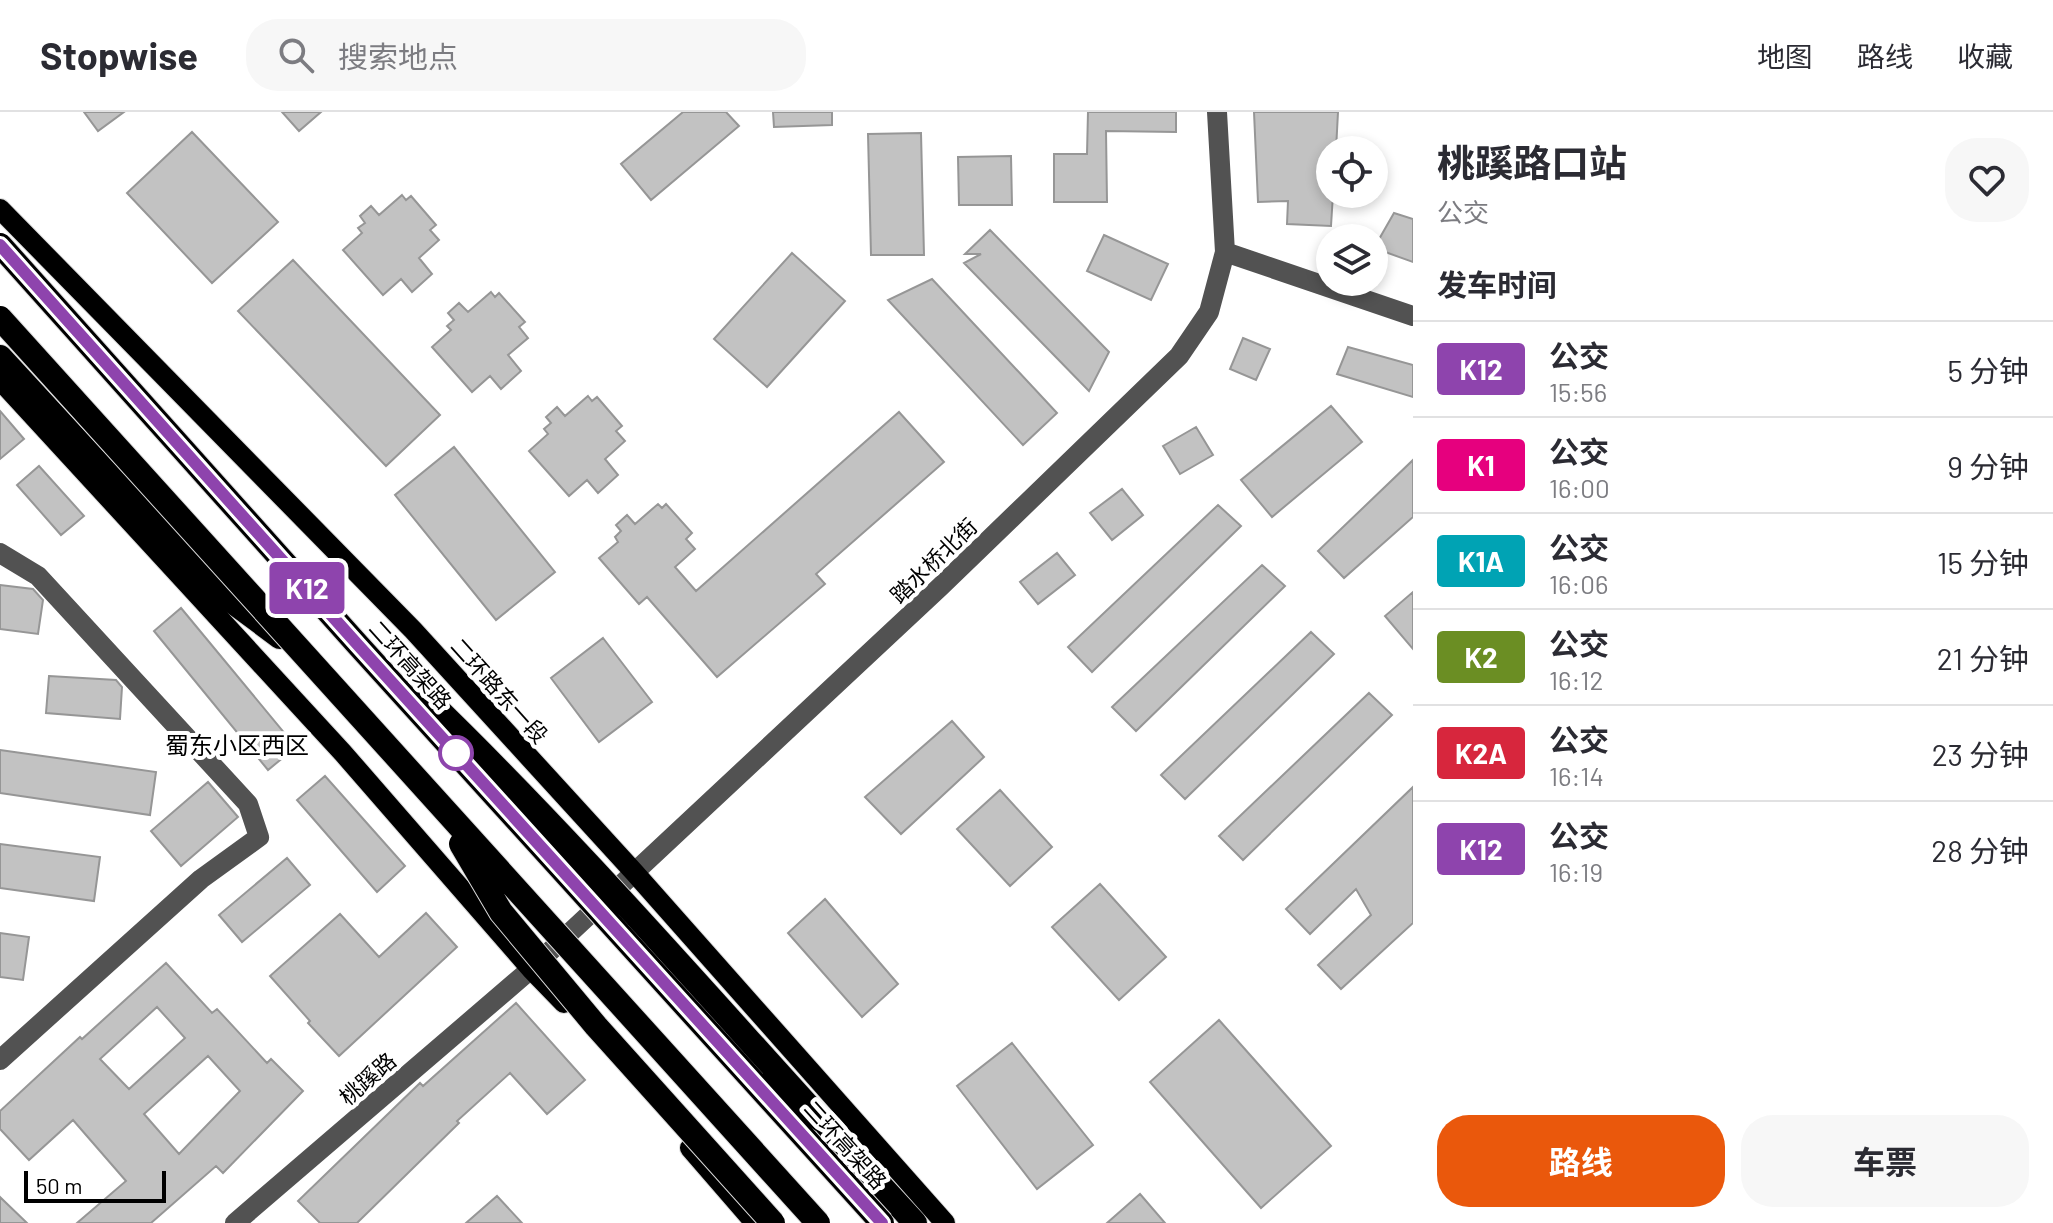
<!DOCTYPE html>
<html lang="zh">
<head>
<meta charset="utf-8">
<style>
  :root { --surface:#fff; --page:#f7f7f7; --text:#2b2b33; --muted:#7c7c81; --line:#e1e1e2; --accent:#ea580c }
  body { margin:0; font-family:Barlow,"Noto Sans SC",sans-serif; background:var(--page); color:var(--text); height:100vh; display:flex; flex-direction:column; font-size:30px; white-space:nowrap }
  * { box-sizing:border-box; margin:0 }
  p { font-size:26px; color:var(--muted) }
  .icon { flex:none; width:44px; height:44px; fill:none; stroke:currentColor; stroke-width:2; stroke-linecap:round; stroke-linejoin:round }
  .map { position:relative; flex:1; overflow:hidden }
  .side { display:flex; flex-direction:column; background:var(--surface); width:640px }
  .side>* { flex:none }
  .badge { padding:0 16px; border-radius:6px; font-size:28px; line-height:52px }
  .fabs { position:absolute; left:1316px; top:24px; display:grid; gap:16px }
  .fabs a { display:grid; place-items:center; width:72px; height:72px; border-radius:50%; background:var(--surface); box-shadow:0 4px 12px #0003; font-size:40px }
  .scale { position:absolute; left:24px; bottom:20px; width:142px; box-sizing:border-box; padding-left:8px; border:4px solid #000; border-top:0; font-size:22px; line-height:28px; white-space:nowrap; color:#000; -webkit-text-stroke:6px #fff; paint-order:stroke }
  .map>.badge { position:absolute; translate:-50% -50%; box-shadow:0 0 0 4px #fff }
  h2 { padding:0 24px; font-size:30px; line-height:72px }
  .round { display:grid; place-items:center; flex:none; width:84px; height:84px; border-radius:32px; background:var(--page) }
  .summary { display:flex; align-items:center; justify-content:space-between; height:136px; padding:0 24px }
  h1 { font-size:38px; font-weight:700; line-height:60px }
  .button { display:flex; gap:16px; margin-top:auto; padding:16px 24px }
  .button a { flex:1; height:92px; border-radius:32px; background:var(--accent); color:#fff; font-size:32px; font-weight:700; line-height:92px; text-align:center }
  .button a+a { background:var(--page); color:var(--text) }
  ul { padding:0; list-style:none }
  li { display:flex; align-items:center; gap:24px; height:96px; padding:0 24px; border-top:2px solid var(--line) }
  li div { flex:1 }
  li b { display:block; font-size:30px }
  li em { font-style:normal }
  li .badge { min-width:88px; font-weight:700; text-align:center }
  header { display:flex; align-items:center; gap:48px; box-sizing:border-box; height:112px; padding:0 40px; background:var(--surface); border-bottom:2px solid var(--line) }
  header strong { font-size:38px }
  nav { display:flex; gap:44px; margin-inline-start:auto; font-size:28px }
  .search { width:560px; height:72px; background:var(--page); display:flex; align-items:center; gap:20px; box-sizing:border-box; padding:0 28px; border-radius:32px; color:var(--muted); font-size:30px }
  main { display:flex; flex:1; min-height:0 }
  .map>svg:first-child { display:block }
  .building { fill:#c2c2c2; stroke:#969696; stroke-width:2; fill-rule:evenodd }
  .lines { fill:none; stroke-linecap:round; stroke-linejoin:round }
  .major-casing { stroke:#dbdbdb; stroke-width:22 }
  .highway-casing { stroke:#dbdbdb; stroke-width:26 }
  .minor { stroke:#525252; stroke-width:20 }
  .major { stroke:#000; stroke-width:20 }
  .highway { stroke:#000; stroke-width:24 }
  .highway-bridge-casing { stroke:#dbdbdb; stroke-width:26; stroke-linecap:butt }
  .highway-bridge { stroke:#000; stroke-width:24 }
  .line-casing { stroke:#fff; stroke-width:18 }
  .line { stroke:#8e44ad; stroke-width:12 }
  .stop-dot { fill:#fff; stroke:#8e44ad; stroke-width:4 }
  .labels { text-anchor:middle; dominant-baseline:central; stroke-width:8; stroke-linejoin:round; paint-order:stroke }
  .street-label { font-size:22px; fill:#000; stroke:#fff }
  .neighbourhood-label { font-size:24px; fill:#000; stroke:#fff }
</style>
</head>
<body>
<header>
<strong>Stopwise</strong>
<div class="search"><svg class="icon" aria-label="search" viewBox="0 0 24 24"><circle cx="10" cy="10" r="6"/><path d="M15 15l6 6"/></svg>搜索地点</div>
<nav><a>地图</a><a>路线</a><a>收藏</a></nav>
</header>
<main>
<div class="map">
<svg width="1413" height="1111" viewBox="0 0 1413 1111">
  <rect width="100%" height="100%" fill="#fff"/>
  <path class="building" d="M 84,0 L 124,0 L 98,19 Z
    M 282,0 L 321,0 L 299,19 Z
    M 683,0 L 726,0 L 739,14 L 651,88 L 621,52 Z
    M 773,0 L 832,0 L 832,13 L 774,15 Z
    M 1088,0 L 1176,0 L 1176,20 L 1106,19 L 1107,90 L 1054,90 L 1054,42 L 1087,42 Z
    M 1254,0 L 1338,0 L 1336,38 L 1330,38 L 1330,82 L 1333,82 L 1331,114 L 1287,112 L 1288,89 L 1258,90 Z
    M 192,20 L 278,110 L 212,171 L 127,81 Z
    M 921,21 L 924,143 L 871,143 L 868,22 Z
    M 1011,44 L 1012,93 L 959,93 L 958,45 Z
    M 402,83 L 406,88 L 411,84 L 436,113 L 430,118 L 439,128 L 419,146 L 432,162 L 412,180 L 401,167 L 383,183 L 343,138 L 362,121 L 358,116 L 365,111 L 360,104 L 371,94 L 379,103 Z
    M 1394,101 L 1413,107 L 1413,150 L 1374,136 Z
    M 990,118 L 1109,240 L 1089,279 L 964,151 L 981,142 L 965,142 Z
    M 1104,123 L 1168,152 L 1151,188 L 1087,159 Z
    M 792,141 L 845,189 L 767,275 L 714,227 Z
    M 293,148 L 440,303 L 386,354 L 238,199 Z
    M 932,167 L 1057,301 L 1023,333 L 888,188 Z
    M 491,180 L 495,185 L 499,181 L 525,210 L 519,215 L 528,226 L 508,243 L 521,259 L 501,277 L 490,264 L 472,280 L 432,235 L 451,218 L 447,214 L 454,208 L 448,201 L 459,191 L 468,200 Z
    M 1243,226 L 1270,237 L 1256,268 L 1230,257 Z
    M 1348,235 L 1413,253 L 1413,285 L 1337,262 Z
    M 588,284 L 592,289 L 597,285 L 622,314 L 616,319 L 625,329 L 605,347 L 618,363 L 598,381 L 587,368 L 569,384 L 529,339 L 548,322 L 544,317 L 551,311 L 546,305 L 557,295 L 565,304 Z
    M 1331,294 L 1362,330 L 1272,405 L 1241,368 Z
    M 0,299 L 24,327 L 0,347 Z
    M 899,300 L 944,350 L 816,462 L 825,472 L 717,565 L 647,485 L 639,492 L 599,446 L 618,430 L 615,425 L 621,419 L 616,413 L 627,403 L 635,412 L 658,392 L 662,396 L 666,392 L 692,421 L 686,427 L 695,437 L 675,455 L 696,479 Z
    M 1196,315 L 1213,343 L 1180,362 L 1163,334 Z
    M 454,335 L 555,460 L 496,508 L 395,383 Z
    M 1413,348 L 1413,405 L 1344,466 L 1318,439 Z
    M 39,354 L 84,404 L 61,423 L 17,373 Z
    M 1122,377 L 1143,403 L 1112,428 L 1090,401 Z
    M 1218,393 L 1241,414 L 1092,560 L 1068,535 Z
    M 1057,441 L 1075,463 L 1038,492 L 1020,470 Z
    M 1262,453 L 1285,474 L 1136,619 L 1112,595 Z
    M 0,473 L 33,477 L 43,488 L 38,522 L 0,517 Z
    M 1413,480 L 1413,537 L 1385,504 Z
    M 181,496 L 296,635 L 268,658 L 154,519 Z
    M 1311,520 L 1334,542 L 1185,687 L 1161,663 Z
    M 603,526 L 652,590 L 599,630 L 551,566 Z
    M 49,564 L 116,568 L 122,575 L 120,607 L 46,601 Z
    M 1369,581 L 1392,603 L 1243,748 L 1219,724 Z
    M 952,609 L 984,645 L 901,722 L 865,685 Z
    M 0,638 L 156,660 L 150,703 L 0,681 Z
    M 325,664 L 405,754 L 377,780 L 297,688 Z
    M 208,670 L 238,705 L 181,754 L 151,719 Z
    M 1413,675 L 1413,811 L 1341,877 L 1318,853 L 1371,803 L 1356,777 L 1310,822 L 1286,797 Z
    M 1000,678 L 1052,735 L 1010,774 L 957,717 Z
    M 0,732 L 100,745 L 94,789 L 0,776 Z
    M 287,746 L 310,773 L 242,830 L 219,803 Z
    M 1100,772 L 1166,845 L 1119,888 L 1052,815 Z
    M 825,787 L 898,872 L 862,905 L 788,821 Z
    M 426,801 L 457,835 L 339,944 L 308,911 L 310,909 L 270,864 L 340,802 L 379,845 Z
    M 0,821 L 29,825 L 23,868 L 0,865 Z
    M 166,851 L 212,901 L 217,897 L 267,951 L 271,947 L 303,979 L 223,1061 L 216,1054 L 151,1111 L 77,1111 L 126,1069 L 73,1008 L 29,1048 L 0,1017 L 0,999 L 80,925 L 82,927 ZM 157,895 L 185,926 L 129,977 L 100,947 ZM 208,944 L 240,979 L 179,1042 L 144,1002 Z
    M 516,891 L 585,968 L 547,1002 L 510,961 L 457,1009 L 459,1011 L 357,1111 L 320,1111 L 298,1089 L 420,971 L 423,974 Z
    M 1219,908 L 1331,1034 L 1261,1096 L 1150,970 Z
    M 1012,931 L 1093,1033 L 1037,1077 L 957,974 Z
    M 1140,1082 L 1165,1111 L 1107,1111 Z
    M 497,1084 L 522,1111 L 466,1111 Z
    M 0,1085 L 27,1111 L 0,1111 Z"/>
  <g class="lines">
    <g class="major-casing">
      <path id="major" d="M 0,97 L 413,518 L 634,760 L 945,1111
        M 0,268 L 343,641 L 531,857 L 564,891
        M 690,1036 L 755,1111"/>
    </g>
    <g class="highway-casing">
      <path id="highway" d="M 0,245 L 210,473 L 280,525
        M 821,1008 L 915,1111"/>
    </g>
    <path class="minor" d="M 1225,140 L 1413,204
      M 0,441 L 38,464 L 248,692 L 259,725 L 201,767 L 0,948
      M 235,1111 L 531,857 L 940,475 L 1179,244 L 1209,200 L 1225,140 L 1217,0"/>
    <use href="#major" class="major"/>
    <use href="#highway" class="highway"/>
    <g class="highway-bridge-casing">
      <path id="highway-bridge" d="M 0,133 L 358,533 L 882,1111
        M 0,206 L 818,1111
        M 426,586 C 564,719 692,866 821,1008
        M 461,732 L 501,800 L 596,914 L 773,1111"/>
    </g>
    <use href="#highway-bridge" class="highway-bridge"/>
  </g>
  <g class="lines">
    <g class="line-casing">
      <path id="line" d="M 0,133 L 358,533 L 882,1111"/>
    </g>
    <use href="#line" class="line"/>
  </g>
  <circle class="stop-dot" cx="456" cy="641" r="16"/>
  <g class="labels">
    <g class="street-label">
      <text transform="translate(933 448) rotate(-44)">踏水桥北街</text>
      <text transform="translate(411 552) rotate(48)">二环高架路</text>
      <text transform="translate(500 578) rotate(48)">二环路东一段</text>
      <text transform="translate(367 966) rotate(-41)">桃蹊路</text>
      <text transform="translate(846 1032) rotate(48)">二环高架路</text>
    </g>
    <g class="neighbourhood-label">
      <text x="237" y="632">蜀东小区西区</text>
    </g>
  </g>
</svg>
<div class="fabs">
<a><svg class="icon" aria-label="locate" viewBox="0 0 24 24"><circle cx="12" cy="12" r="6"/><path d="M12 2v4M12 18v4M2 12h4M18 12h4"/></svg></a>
<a><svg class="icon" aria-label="layers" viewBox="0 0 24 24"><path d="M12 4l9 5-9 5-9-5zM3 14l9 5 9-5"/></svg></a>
</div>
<div class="scale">50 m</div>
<b class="badge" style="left:307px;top:476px;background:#8e44ad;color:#fff">K12</b>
</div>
<section class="side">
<div class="summary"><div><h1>桃蹊路口站</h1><p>公交</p></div><a class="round"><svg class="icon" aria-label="heart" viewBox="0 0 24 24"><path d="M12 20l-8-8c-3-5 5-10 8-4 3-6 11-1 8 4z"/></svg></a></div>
<h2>发车时间</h2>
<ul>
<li><span class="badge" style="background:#8e44ad;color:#fff">K12</span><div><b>公交</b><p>15:56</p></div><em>5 分钟</em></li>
<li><span class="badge" style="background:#e6007e;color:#fff">K1</span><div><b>公交</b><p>16:00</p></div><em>9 分钟</em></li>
<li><span class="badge" style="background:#00a3b4;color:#fff">K1A</span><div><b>公交</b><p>16:06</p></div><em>15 分钟</em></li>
<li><span class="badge" style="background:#6b8e23;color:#fff">K2</span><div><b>公交</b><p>16:12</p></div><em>21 分钟</em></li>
<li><span class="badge" style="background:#d7263d;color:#fff">K2A</span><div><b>公交</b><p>16:14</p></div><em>23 分钟</em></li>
<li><span class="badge" style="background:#8e44ad;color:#fff">K12</span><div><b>公交</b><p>16:19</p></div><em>28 分钟</em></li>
</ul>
<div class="button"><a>路线</a><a>车票</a></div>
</section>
</main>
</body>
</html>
